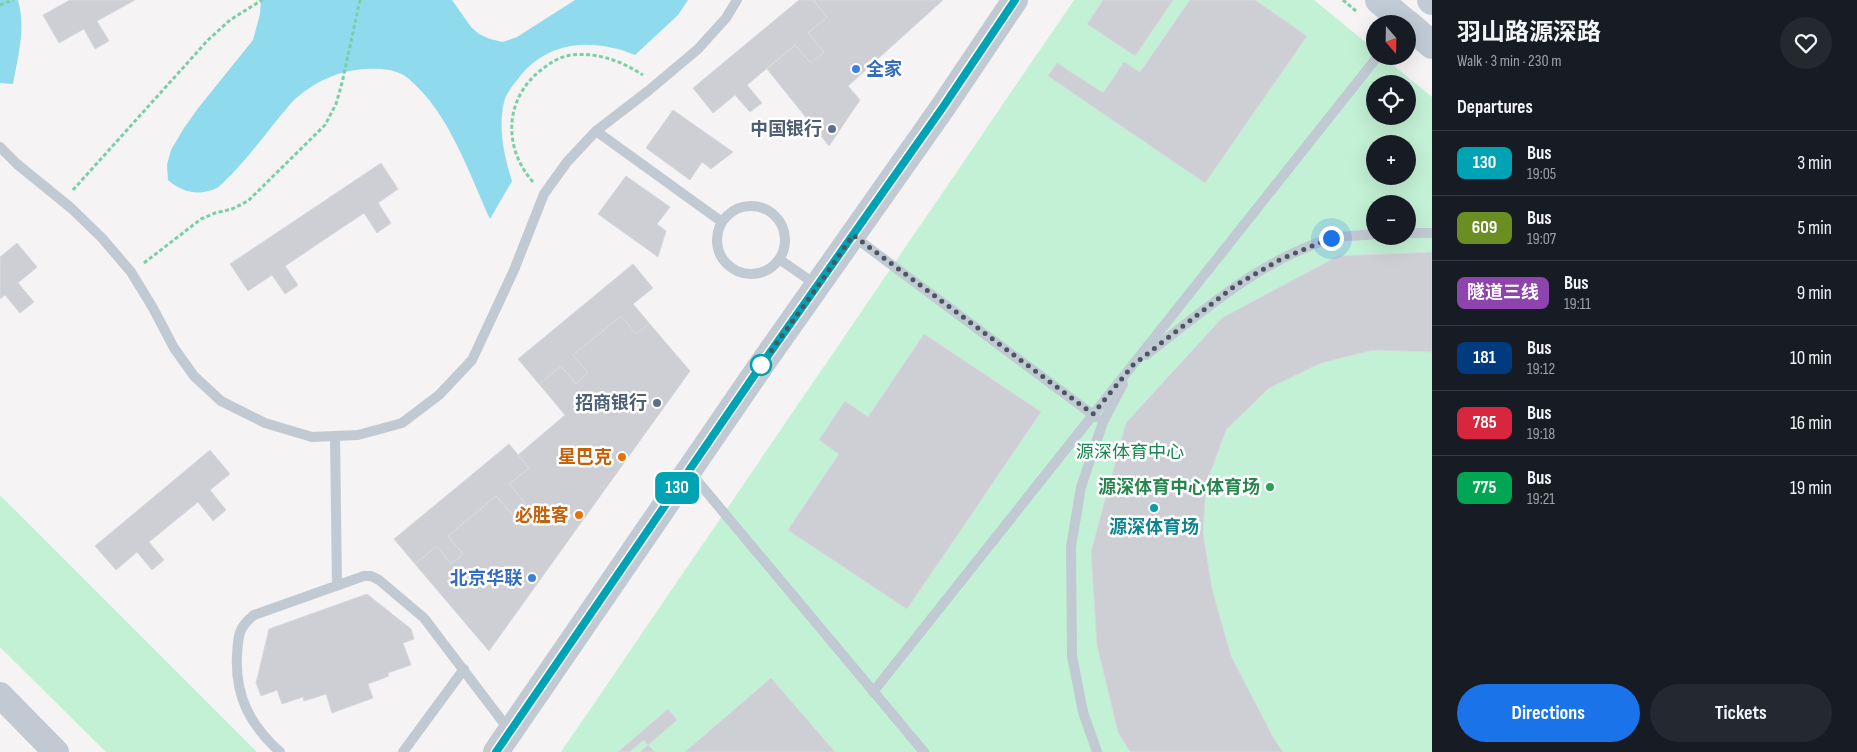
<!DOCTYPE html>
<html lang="en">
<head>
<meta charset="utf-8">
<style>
  :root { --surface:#171b24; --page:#242831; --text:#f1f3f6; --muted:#9ea1a6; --line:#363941; --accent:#1a73e8 }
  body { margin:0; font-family:"Sofia Sans Condensed","Noto Sans SC",sans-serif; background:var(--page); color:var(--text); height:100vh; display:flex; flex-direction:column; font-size:19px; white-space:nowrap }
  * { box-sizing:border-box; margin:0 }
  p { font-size:16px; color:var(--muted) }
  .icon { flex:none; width:28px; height:28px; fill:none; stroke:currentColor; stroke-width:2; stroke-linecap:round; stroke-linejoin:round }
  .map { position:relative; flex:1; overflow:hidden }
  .details { display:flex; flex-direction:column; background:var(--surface); width:425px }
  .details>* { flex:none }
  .badge { padding:0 10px; border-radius:8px; font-size:18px; line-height:32px }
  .needle { width:32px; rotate:160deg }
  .buttons { position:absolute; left:1366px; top:15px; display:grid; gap:10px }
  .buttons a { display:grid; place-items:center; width:50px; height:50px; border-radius:50%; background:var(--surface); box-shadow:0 5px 20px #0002; font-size:25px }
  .you { position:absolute; width:25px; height:25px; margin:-12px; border:4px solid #fff; border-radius:50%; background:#1a73e8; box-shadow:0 0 0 8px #1a73e833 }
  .map>.badge { position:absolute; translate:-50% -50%; box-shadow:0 0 0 2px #fff }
  h2 { padding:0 25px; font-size:19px; line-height:45px }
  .round { display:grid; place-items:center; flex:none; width:52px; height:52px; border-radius:26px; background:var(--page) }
  .headline { display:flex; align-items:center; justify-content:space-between; height:85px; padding:0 25px }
  h1 { font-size:24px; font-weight:700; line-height:38px }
  .action { display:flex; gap:10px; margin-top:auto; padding:10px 25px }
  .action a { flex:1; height:58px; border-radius:30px; background:var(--accent); color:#fff; font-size:20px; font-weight:700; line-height:58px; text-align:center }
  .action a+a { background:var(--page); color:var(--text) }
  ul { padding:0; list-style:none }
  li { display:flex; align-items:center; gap:15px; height:65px; padding:0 25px; border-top:1px solid var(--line) }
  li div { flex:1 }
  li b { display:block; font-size:19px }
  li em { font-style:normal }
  li .badge { min-width:55px; font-weight:700; text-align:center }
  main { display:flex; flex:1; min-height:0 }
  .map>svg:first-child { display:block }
  .green { fill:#c3f1d5; fill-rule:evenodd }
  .water { fill:#90daee }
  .building { fill:#cdcfd5; stroke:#d7d9de }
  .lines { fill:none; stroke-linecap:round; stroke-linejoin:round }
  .path { stroke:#7ad0a6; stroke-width:3; stroke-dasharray:4 2.5; stroke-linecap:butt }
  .service { stroke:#c1cad2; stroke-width:10 }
  .tertiary { stroke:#c1cad2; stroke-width:26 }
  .secondary { stroke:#c1cbd6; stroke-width:28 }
  .line-casing { stroke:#fff; stroke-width:11 }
  .line { stroke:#00a3b4; stroke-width:8 }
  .walk { stroke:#4a5661; stroke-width:5; stroke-dasharray:0 9 }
  .shop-dot { fill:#3f7fe0; stroke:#fff; stroke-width:2 }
  .service-dot { fill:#5c6f8a; stroke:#fff; stroke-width:2 }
  .stop-dot { fill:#fff; stroke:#00a3b4; stroke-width:2.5 }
  .food-dot { fill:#e8710a; stroke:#fff; stroke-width:2 }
  .leisure-dot { fill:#2e9e5b; stroke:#fff; stroke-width:2 }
  .culture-dot { fill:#0f9aa8; stroke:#fff; stroke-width:2 }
  .labels { text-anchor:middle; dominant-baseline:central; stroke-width:5; stroke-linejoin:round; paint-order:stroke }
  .shop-label { font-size:18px; font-weight:bold; fill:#366cbe; stroke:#fff; text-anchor:start }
  .service-label { font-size:18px; font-weight:bold; fill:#4e5e75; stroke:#fff; text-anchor:end }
  .park-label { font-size:18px; fill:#17864f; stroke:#fff }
  .food-label { font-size:18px; font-weight:bold; fill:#c56008; stroke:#fff; text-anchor:end }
  .leisure-label { font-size:18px; font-weight:bold; fill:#27864d; stroke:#fff; text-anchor:end }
  .culture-label { font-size:18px; font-weight:bold; fill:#0d838f; stroke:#fff }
</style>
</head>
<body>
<main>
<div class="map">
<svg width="1432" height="752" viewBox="0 0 1432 752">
  <rect width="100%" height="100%" fill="#f5f3f3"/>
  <path class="green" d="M 1074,0 L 1314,0 L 1375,50 L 1375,56 L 1382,56 L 1432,97 L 1432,752 L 561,752 ZM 1375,84 L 1408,84 L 1408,116 L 1375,116 ZM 1375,144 L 1408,144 L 1408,176 L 1375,176 ZM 1375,204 L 1408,204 L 1408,236 L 1375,236 Z
    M 0,495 L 257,752 L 106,752 L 0,647 Z"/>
  <path class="water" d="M 0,0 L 18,0 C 26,28 18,56 13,84 L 0,83 Z
    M 261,0 L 452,0 L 471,27 L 479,34 L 490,39 L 503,42 L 517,37 L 575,0 L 688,0 L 678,15 L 635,55 C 593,38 547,40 518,79 C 513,85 506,94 504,102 C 498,128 504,156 512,181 L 490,219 C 469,173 449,113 409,79 C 398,69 379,68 366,69 C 339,70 314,82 294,100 C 288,106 283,113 277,120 C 262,139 247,158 231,175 C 226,179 222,185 217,188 C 199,196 183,193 168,180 L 167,165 L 171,150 L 184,128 L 199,107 L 253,40 L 260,14 Z"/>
  <path class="building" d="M 70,0 L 135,0 L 97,21 L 109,41 L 95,49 L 84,29 L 59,43 L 43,15 Z
    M 799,0 L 813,0 L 827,17 L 808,33 L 824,52 L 811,63 L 795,45 L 747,85 L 762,103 L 750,112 L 735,95 L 713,113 L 693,88 Z
    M 813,0 L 943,0 L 848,86 L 860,100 L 829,146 L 767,69 L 795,45 L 811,63 L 824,52 L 808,33 L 827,17 Z
    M 1103,0 L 1173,0 L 1135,56 L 1087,24 Z
    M 1190,0 L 1255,0 L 1307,36 L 1205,183 L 1048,76 L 1057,63 L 1103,93 L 1124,62 L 1140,72 Z
    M 673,110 L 733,152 L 711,169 L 702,162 L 690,180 L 646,148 Z
    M 381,163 L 398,189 L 378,203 L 391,223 L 377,233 L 364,213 L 285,266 L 298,285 L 285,294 L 272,275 L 248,291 L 230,264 Z
    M 626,176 L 670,207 L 657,224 L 666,231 L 658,257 L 598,214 Z
    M 17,243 L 37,267 L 18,283 L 34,302 L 20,313 L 5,295 L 0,299 L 0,257 Z
    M 1432,252 L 1432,352 L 1373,350 L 1321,363 L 1269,388 L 1226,430 L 1206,484 L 1203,533 L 1212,589 L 1231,656 L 1274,739 L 1283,752 L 1130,752 L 1118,732 L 1097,645 L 1091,552 L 1126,423 L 1222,318 L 1338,256 Z
    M 633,264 L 653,288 L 633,304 L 649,323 L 636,334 L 621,316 L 573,355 L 588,373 L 576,384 L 561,366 L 539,384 L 518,359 Z
    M 621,316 L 636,334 L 649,323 L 690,371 L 489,651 L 415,564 L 437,546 L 451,564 L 463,554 L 448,536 L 496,496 L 512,514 L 525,503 L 509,484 L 529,468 L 518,455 L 565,415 L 539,384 L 561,366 L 576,384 L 588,373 L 573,355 Z
    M 924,334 L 1041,412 L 907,609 L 788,530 L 839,454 L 819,440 L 845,401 L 868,417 Z
    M 509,444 L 529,468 L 509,484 L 525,503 L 512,514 L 496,496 L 448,536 L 463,554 L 451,564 L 437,546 L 415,564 L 394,539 Z
    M 210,450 L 230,474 L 210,490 L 226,510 L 213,521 L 198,502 L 149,542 L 164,560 L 152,570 L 137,552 L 116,570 L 95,546 Z
    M 367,594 L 411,629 L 414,639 L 403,643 L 411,665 L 388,673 L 389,676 L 368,684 L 373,698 L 332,713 L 326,694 L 304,701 L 303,697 L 282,704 L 277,690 L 261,696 L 256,683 L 269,629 Z
    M 771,678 L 835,752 L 685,752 Z
    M 668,709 L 677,720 L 648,745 L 644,740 L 629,752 L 618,752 Z
    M 648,745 L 655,752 L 640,752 Z"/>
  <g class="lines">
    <path class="path" d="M 1343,0 L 1356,11
      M 0,5 L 13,0
      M 533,182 C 503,148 504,99 541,70 C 550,63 559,57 571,55 C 598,52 621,61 643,75
      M 73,190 L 208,40 L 230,20 L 262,0
      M 144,263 L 201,219 L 215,213 L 232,209 L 248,201 L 325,125 L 336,104 L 342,83 L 360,0"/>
    <path class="service" d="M 596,131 L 722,222
      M 0,147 L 17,164 L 71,208 L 102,238 L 131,272 L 153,308 L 174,348 L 194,376 L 221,401 L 265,423 L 312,437 L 358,435 L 402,423 L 439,395 L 472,360 L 514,270 L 544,194 L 567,162 L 596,131 L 648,91 L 698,49 L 726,18 L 737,0
      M717 240a34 34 0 1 1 68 0a34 34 0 1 1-68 0Z
      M 1408,233 L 1432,233
      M 853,236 L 1096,417
      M 779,259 L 818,286
      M 1146,355 C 1203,311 1259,261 1329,239 C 1343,235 1361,236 1375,234
      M 335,437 L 337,585
      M 689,471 L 924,752
      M 873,692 L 1378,56
      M 280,752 C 250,725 235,696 237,656 C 238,636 238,628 254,615 L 364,576 L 371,576 L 379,580 L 424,618 L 509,730
      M 403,752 L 464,669
      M 1097,752 L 1083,712 L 1072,656 L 1071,547 L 1081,487 L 1103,422 L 1123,384"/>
    <path class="tertiary" d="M 0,695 L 56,752
      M 496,752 L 762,364 L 943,107 L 1015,0"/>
    <path class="secondary" d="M 1379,0 L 1407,24
      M 1431,0 L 1432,1
      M 1408,24 L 1432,45"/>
  </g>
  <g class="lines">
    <g class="line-casing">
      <path id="line" d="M 496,752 L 762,364 L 943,107 L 1015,0"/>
    </g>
    <use href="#line" class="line"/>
    <path class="walk" d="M 761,365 L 818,286 L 853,235 L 1093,414 L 1133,365 L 1236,285 L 1281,259 L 1331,238"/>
  </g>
  <g class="shop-dot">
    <circle cx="856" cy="69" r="5"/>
    <circle cx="532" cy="578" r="5"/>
  </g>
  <g class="service-dot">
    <circle cx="832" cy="129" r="5"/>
    <circle cx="657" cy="403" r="5"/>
  </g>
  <circle class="stop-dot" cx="761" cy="365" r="10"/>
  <g class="food-dot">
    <circle cx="622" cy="457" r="5"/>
    <circle cx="579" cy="515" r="5"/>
  </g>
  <circle class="leisure-dot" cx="1270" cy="487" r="5"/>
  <circle class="culture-dot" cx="1154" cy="508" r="5"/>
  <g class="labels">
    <g class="shop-label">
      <text x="866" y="69">全家</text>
      <text x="522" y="578" text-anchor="end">北京华联</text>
    </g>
    <g class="service-label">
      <text x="822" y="129">中国银行</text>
      <text x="647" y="403">招商银行</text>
    </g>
    <g class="park-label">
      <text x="1130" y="452">源深体育中心</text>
    </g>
    <g class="food-label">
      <text x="612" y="457">星巴克</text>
      <text x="569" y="515">必胜客</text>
    </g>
    <g class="leisure-label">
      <text x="1260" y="487">源深体育中心体育场</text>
    </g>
    <g class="culture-label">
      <text x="1154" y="527">源深体育场</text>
    </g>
  </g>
</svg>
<div class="buttons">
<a><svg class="needle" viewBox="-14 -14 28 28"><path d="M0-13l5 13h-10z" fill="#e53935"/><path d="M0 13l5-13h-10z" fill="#9ea1a6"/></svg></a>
<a><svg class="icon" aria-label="locate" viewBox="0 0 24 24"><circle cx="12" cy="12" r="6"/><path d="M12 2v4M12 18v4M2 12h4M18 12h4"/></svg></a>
<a>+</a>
<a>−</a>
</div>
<div class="you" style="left:1331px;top:238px"></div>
<b class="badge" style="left:677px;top:488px;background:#00a3b4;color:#fff">130</b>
</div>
<section class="details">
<div class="headline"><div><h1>羽山路源深路</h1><p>Walk · 3 min · 230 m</p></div><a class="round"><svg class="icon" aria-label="heart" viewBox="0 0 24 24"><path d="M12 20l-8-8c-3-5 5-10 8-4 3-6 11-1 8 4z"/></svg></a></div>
<h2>Departures</h2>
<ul>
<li><span class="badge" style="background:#00a3b4;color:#fff">130</span><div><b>Bus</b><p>19:05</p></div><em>3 min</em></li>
<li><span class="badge" style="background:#6b8e23;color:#fff">609</span><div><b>Bus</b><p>19:07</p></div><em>5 min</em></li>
<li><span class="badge" style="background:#8e44ad;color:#fff">隧道三线</span><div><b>Bus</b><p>19:11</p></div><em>9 min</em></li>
<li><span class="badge" style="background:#003b80;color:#fff">181</span><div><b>Bus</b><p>19:12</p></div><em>10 min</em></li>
<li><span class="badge" style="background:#d7263d;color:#fff">785</span><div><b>Bus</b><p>19:18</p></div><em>16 min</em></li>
<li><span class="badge" style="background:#00a651;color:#fff">775</span><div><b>Bus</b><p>19:21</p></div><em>19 min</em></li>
</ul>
<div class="action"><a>Directions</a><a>Tickets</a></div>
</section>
</main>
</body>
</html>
